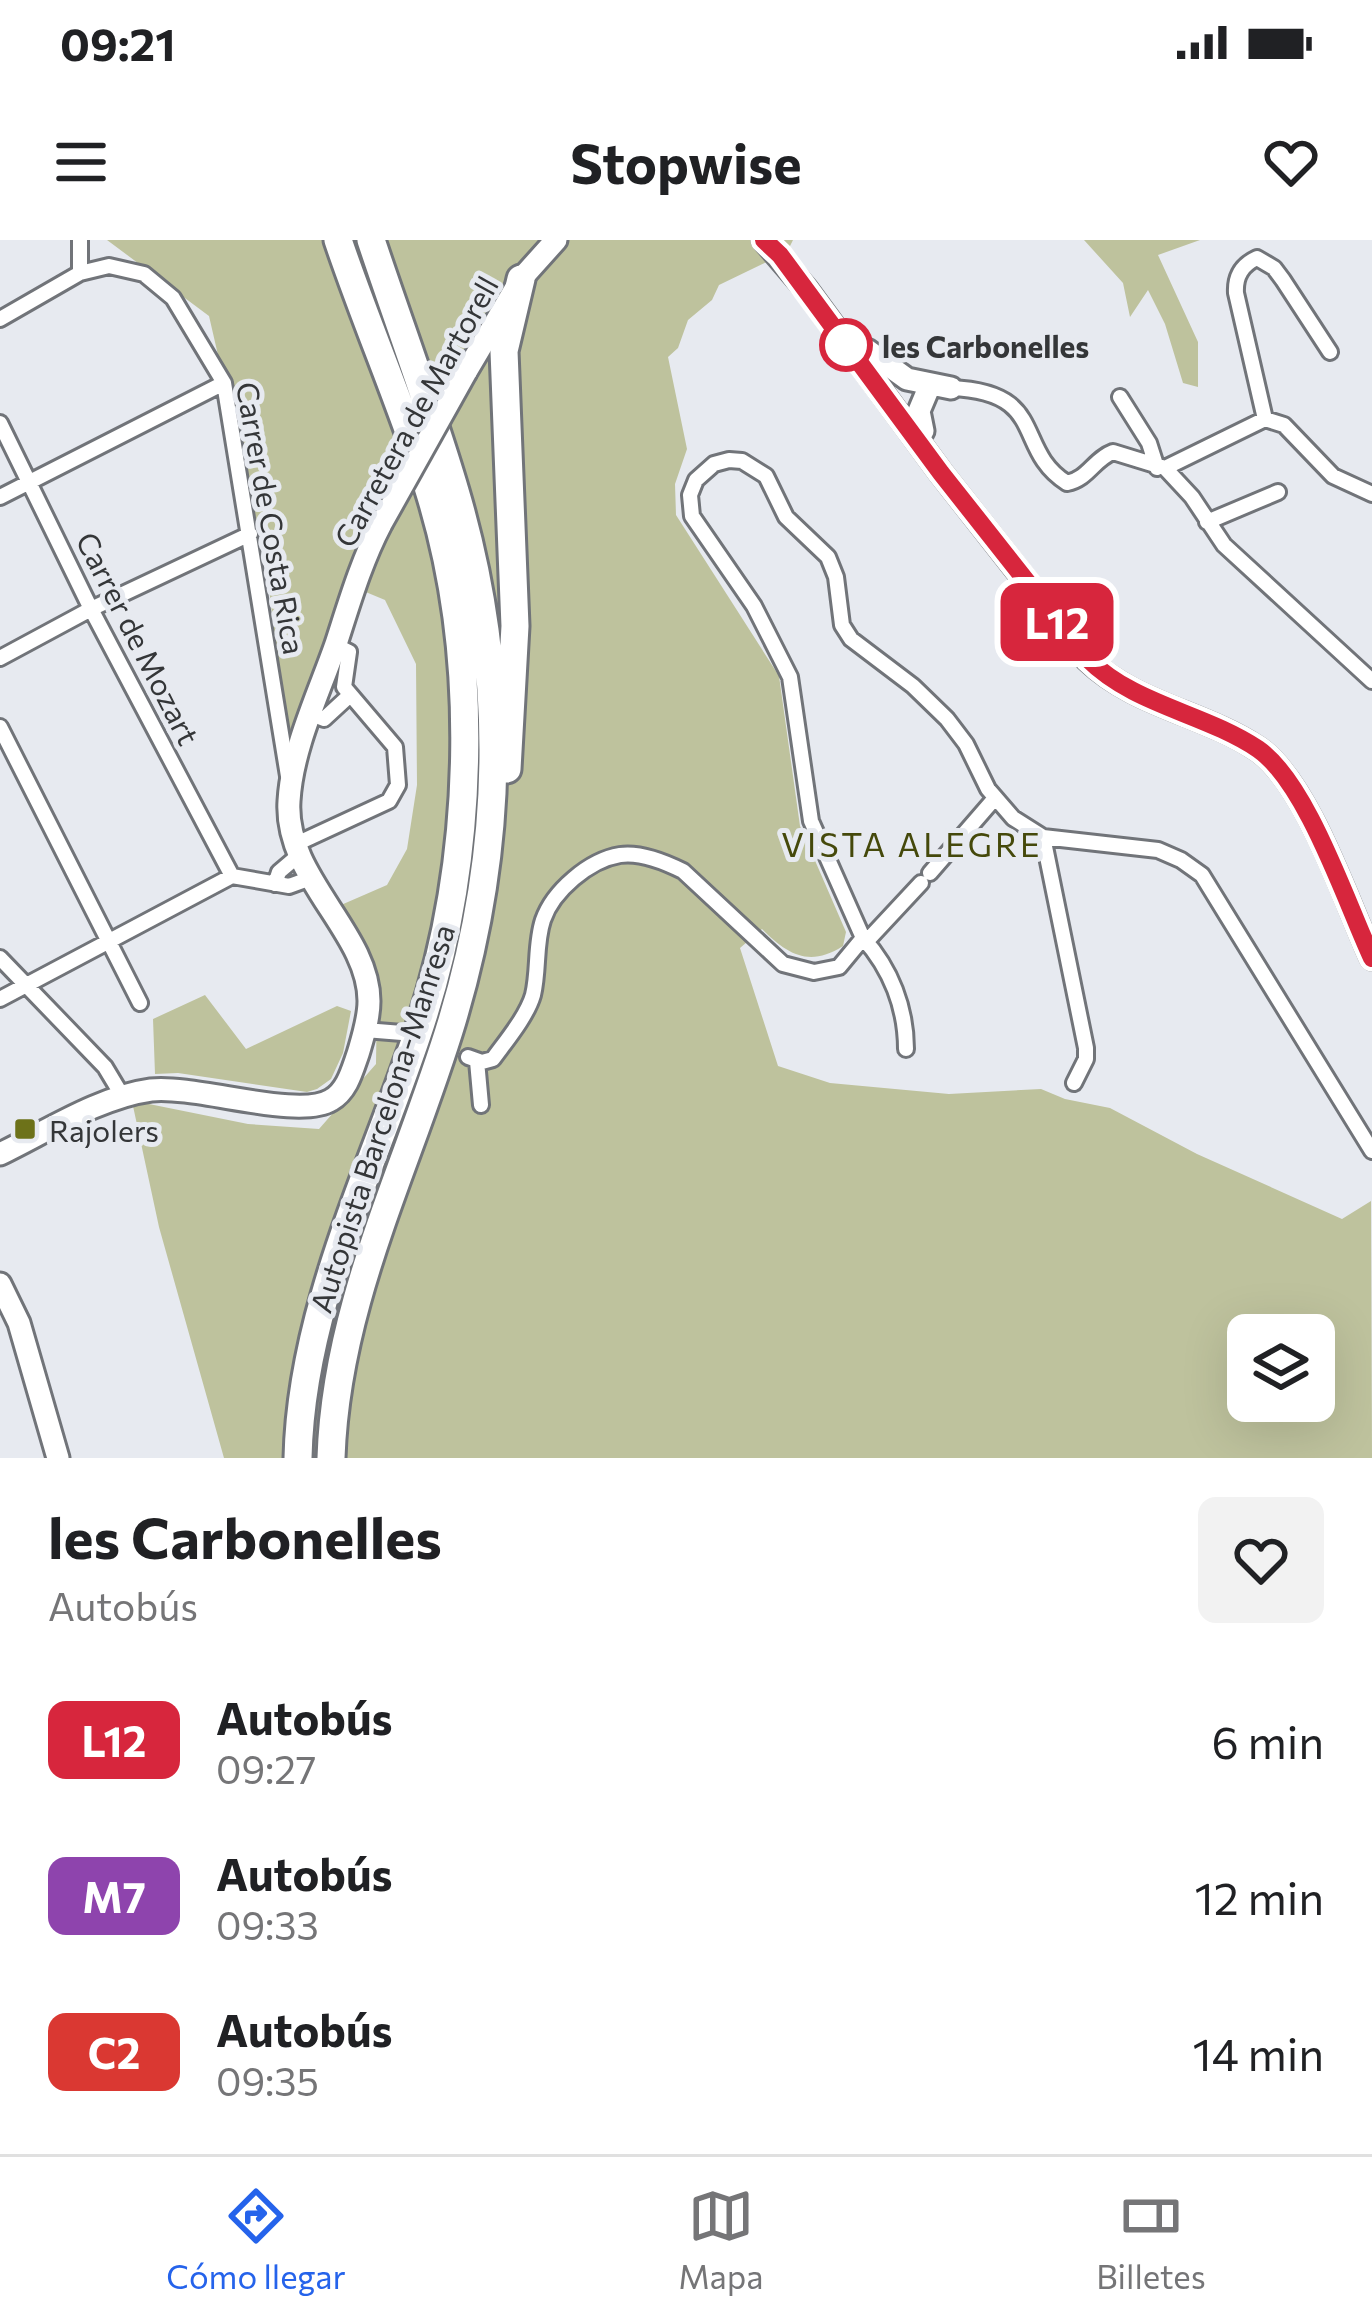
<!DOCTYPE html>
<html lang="es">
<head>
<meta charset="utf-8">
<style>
  :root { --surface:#fff; --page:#f2f2f2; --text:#202124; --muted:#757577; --line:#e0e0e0; --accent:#2563eb }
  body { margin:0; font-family:Commissioner,sans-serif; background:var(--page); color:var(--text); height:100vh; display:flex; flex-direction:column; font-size:45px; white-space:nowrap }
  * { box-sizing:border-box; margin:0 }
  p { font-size:39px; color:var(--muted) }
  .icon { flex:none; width:66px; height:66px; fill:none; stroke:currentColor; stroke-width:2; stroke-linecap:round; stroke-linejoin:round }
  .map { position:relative; height:1218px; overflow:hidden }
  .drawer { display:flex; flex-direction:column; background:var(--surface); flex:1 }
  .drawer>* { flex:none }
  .badge { padding:0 24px; border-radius:18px; font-size:42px; line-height:78px }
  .buttons { position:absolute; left:1227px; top:1074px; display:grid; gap:24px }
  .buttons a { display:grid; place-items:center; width:108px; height:108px; border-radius:18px; background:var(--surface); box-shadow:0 12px 48px #0002; font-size:60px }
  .map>.badge { position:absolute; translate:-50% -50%; box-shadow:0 0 0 6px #fff }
  .round { display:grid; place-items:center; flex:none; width:126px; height:126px; border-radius:18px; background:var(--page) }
  .overview { display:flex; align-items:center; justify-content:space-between; height:204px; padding:0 48px }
  h1 { font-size:57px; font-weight:700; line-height:90px }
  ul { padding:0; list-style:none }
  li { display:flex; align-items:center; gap:36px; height:156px; padding:0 48px }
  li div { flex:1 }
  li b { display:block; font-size:45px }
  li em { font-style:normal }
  li .badge { min-width:132px; font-weight:700; text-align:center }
  .status { display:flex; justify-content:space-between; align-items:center; height:84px; padding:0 60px; background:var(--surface); direction:ltr }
  .status svg { height:33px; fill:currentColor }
  header { display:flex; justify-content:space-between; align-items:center; height:156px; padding:0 48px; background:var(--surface); font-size:54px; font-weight:700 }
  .tabs { display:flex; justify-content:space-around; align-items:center; height:168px; border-top:3px solid var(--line); background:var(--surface); font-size:33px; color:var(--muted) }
  .tabs a { display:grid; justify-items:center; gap:6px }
  .tabs .active { color:var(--accent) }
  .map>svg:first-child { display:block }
  .green { fill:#bec29d; fill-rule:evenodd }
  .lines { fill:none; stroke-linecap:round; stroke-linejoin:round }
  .street-casing { stroke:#717479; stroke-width:20 }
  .secondary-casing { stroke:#717479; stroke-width:27 }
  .highway-casing { stroke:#717479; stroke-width:33 }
  .street { stroke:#fff; stroke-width:14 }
  .secondary { stroke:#fff; stroke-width:21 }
  .highway { stroke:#fff; stroke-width:27 }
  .secondary-bridge-casing { stroke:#717479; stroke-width:27; stroke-linecap:butt }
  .secondary-bridge { stroke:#fff; stroke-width:21 }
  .line-casing { stroke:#fff; stroke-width:27 }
  .line { stroke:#d7263d; stroke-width:18 }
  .stop-dot { fill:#fff; stroke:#d7263d; stroke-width:6 }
  .poi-dot { fill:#6d7219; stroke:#e7eaf0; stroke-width:4.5 }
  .labels { text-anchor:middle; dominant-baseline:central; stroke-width:10; stroke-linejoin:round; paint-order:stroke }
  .stop-label { font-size:30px; font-weight:bold; fill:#343638; stroke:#e7eaf0; text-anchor:start }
  .street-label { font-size:30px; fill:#343638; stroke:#e7eaf0 }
  .poi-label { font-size:30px; fill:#343638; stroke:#e7eaf0; text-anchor:start }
  .neighbourhood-label { font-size:33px; letter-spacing:3px; fill:#45490b; stroke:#e7eaf0 }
</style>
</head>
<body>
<div class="status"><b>09:21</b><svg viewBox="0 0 49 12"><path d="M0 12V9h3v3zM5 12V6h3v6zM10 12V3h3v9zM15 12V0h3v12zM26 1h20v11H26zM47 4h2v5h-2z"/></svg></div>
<header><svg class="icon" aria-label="menu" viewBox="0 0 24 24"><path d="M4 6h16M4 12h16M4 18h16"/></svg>Stopwise<svg class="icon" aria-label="heart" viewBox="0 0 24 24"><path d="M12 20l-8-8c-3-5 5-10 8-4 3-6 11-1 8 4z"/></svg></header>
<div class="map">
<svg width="1372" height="1218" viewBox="0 0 1372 1218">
  <rect width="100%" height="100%" fill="#e7eaf0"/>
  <path class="green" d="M 107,0 L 793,0 L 787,12 L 719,45 L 712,60 L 688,80 L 678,108 L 668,117 L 687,209 L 675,244 L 676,275 L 779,436 L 800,586 L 846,692 L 843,706 C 809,728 787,714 762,689 L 740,708 L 778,826 L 830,843 L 949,854 L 1041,849 L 1065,859 L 1110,868 L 1197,914 L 1342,979 L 1371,961 L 1372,1218 L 224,1218 L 159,987 L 133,866 L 144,863 L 248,884 L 319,889 L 376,824 L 377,755 L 371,730 L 341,665 L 387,645 L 407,609 L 417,545 L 416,424 L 385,360 L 344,343 L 288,508 L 266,323 L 209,76 ZM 1248,1095 L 1314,1095 L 1314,1161 L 1248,1161 Z
    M 1084,0 L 1200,0 L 1158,15 L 1198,102 L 1198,147 L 1183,143 L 1165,84 L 1148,50 L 1130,77 L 1123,43 Z
    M 205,755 L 246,809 L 337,766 L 351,771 L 343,813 L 331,839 L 317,849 L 307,852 L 178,833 L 155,834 L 153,779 Z"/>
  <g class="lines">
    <g class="street-casing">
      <path id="street" d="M 80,33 L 109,26 L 144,34 L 173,58 L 224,143 L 288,536
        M 0,79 L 80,33 L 80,0
        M 951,148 C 1049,152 1013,209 1067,243 C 1088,239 1094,219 1113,212 L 1165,228 L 1265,179 L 1284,185 L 1333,236 L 1372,254
        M 1120,157 L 1149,203 L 1157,228
        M 1265,179 L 1236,53 C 1235,36 1242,25 1257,18 L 1274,28 L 1283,40 L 1330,112
        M 0,183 L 91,369 L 232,636
        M 1165,228 L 1192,257 L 1224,305 L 1372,441
        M 0,257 L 224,143
        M 1207,282 L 1278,252
        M 0,418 L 91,369 L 250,294
        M 311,474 L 324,479 L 349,456
        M 0,487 L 140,763
        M 1043,597 L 1086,808 L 1086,819 L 1074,843
        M 294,605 L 389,561 L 398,545 L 395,507 L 344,447 L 349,412 L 335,405
        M 930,633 L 995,558
        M 275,644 L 279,632 L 299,615
        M 863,698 C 891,729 906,768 906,809
        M 866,702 L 921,643
        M 0,718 L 105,827 L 123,857
        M 0,759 L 232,636 L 289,646 L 311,638
        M 365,790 L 402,793
        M 468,817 L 482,822 L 493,819 C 506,801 527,776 533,755 C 539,730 535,704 543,680 C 553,651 589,620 620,615 C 640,612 665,622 683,631 L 783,724 L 814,732 L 839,727 L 863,698 L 811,581 L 790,437 L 754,366 L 692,276 L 690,255 L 696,240 L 714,224 L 729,220 L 742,221 L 766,236 L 786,277 L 828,317 L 836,337 L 842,385 L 851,399 L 913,446 L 947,479 L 966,504 L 988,549 L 1013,578 L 1043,597 L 1158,610 L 1181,620 L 1202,635 L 1372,911
        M 477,821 L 481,865"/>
    </g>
    <g class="secondary-casing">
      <path id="secondary" d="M 764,0 L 806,49 L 941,233 L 1087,419 C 1135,465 1204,473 1258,509 C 1307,543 1346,661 1372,718
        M 867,110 L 907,139 L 951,148
        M 466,132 L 521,39 L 556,0
        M 923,191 L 919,171 L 927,152
        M 0,914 C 46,892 99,857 151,850 C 197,845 298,880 331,860 C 347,851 352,831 358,814 C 363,797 369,779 369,761 C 369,692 284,638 289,561 C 292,508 319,453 336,404 C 349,364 361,322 381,284
        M 0,1044 L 19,1083 L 58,1218"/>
    </g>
    <g class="highway-casing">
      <path id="highway" d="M 507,529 L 515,386 L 504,111 L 521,39
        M 298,1218 C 301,1067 375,924 421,783 C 475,618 481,413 428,247 C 401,163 366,83 338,0
        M 331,1218 C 336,1062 408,927 452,781 C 505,605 507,427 455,251 C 430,166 399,84 371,0"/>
    </g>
    <use href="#street" class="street"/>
    <use href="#secondary" class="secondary"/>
    <use href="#highway" class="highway"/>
    <g class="secondary-bridge-casing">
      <path id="secondary-bridge" d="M 381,284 L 466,132"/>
    </g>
    <use href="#secondary-bridge" class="secondary-bridge"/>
  </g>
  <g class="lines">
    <g class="line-casing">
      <path id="line" d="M 764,0 L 780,15 L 941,233 L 1088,419 C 1134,465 1204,473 1258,509 C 1307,543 1346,662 1372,718"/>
    </g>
    <use href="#line" class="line"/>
  </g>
  <circle class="stop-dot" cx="846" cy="105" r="24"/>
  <rect class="poi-dot" x="13" y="877" width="24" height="24" rx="6"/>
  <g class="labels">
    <g class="stop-label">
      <text x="882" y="105">les Carbonelles</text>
    </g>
    <g class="street-label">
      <text transform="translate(415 171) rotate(-61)">Carretera de Martorell</text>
      <text transform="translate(272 278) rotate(80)">Carrer de Costa Rica</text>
      <text transform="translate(139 398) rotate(63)">Carrer de Mozart</text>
      <text transform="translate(381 878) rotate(-72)">Autopista Barcelona-Manresa</text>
    </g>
    <g class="poi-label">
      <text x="49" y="889">Rajolers</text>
    </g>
    <g class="neighbourhood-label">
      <text x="912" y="603">VISTA ALEGRE</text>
    </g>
  </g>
</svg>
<div class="buttons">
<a><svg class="icon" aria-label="layers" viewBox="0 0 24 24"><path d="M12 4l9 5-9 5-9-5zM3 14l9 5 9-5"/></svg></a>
</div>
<b class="badge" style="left:1057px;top:382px;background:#d7263d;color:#fff">L12</b>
</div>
<section class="drawer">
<div class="overview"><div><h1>les Carbonelles</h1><p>Autobús</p></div><a class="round"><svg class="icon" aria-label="heart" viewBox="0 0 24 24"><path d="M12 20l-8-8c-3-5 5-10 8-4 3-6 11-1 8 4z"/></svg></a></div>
<ul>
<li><span class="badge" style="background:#d7263d;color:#fff">L12</span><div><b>Autobús</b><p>09:27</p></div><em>6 min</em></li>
<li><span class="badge" style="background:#8e44ad;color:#fff">M7</span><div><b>Autobús</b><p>09:33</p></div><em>12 min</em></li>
<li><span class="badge" style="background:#da3832;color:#fff">C2</span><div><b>Autobús</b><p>09:35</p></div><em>14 min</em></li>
</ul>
</section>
<nav class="tabs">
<a class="active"><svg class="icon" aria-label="directions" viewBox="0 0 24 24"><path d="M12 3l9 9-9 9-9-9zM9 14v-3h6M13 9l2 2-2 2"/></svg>Cómo llegar</a>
<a><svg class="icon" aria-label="map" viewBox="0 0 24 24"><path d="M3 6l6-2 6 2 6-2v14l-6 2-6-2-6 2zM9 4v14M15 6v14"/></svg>Mapa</a>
<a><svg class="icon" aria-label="tickets" viewBox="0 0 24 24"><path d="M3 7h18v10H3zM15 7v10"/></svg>Billetes</a>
</nav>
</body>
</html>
